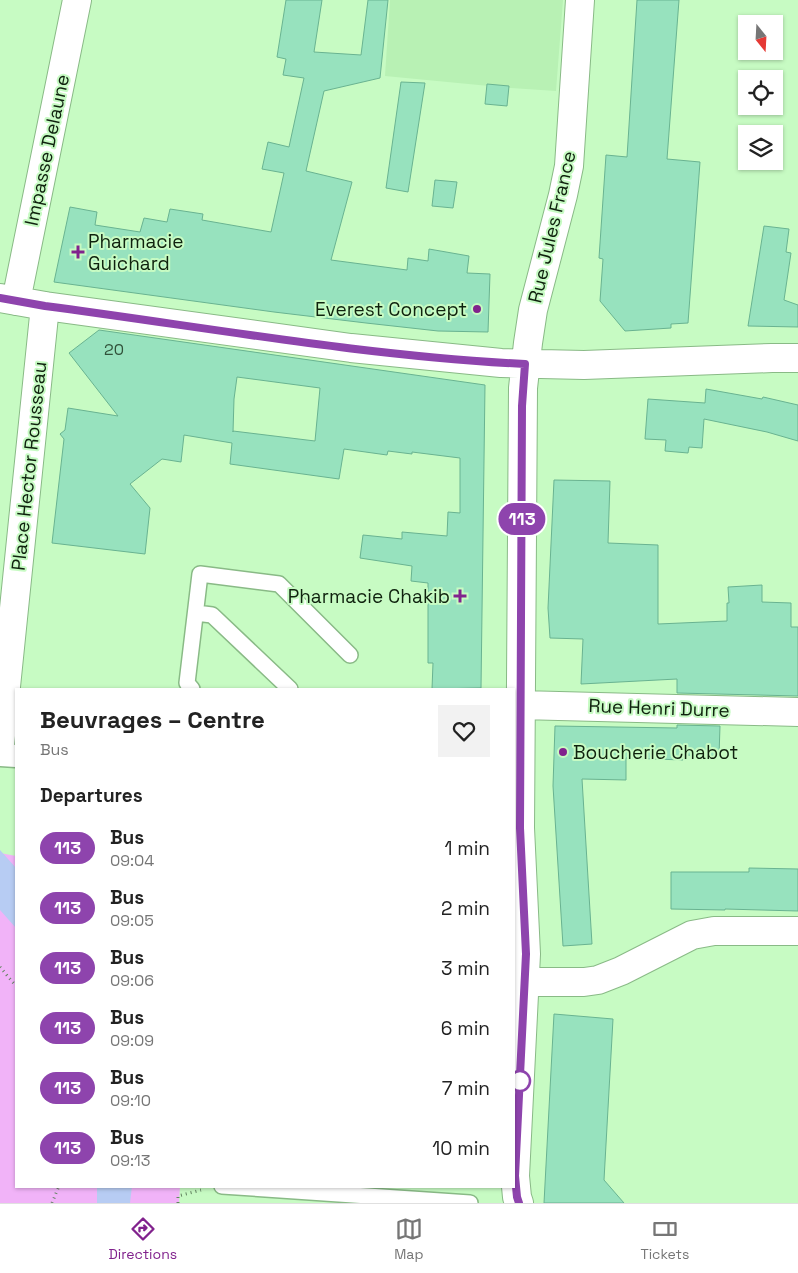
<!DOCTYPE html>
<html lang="en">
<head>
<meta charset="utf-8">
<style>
  :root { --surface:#fff; --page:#f2f2f2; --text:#222; --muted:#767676; --line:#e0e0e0; --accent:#81228d }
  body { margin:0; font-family:"Space Grotesk",sans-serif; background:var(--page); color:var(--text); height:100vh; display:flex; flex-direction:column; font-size:19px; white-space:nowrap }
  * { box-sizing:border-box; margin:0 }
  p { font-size:16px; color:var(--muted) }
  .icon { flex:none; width:28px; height:28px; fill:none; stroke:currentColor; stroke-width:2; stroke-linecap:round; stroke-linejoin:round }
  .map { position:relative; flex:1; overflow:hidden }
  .sheet { position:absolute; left:15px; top:688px; width:500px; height:500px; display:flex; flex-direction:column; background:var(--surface); border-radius:0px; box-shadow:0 1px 4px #0004 }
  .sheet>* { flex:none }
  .badge { padding:0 10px; border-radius:16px; font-size:18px; line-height:32px }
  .needle { width:32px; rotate:162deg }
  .buttons { position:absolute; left:738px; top:15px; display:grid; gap:10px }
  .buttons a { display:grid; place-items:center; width:45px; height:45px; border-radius:0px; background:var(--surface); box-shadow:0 1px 4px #0004; font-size:25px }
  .map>.badge { position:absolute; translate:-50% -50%; box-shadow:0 0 0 2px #fff }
  h2 { padding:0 25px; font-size:19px; line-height:45px }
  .round { display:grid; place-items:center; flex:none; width:52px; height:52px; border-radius:0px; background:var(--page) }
  .headline { display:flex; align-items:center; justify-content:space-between; height:85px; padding:0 25px }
  h1 { font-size:24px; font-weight:800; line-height:38px }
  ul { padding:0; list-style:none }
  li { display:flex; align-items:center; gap:15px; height:60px; padding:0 25px }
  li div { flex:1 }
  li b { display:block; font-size:19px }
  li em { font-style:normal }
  li .badge { min-width:55px; font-weight:700; text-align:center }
  .tabs { display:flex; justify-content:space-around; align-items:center; height:70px; border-top:1px solid var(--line); background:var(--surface); font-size:14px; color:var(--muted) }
  .tabs a { display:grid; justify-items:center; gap:2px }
  .tabs .selected { color:var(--accent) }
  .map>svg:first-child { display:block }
  .built { fill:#b8f1b4 }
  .green { fill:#f1b3f8 }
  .water { fill:#b7ccf3 }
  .building { fill:#97e2be; stroke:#69b391; fill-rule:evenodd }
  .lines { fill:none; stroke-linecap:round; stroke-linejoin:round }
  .service-casing { stroke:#89ba86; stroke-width:18 }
  .pedestrian-casing { stroke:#89ba86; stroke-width:25 }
  .minor-casing { stroke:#89ba86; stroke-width:30 }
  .path { stroke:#628460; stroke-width:3; stroke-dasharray:1 4; stroke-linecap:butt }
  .service { stroke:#fff; stroke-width:15 }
  .pedestrian { stroke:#fff; stroke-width:22 }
  .minor { stroke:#fff; stroke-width:28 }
  .line-casing { stroke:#fff; stroke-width:11 }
  .line { stroke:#8e44ad; stroke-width:8 }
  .poi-dot { fill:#81228d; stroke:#c7fbc3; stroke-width:2 }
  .stop-dot { fill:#fff; stroke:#8e44ad; stroke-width:2.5 }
  .labels { text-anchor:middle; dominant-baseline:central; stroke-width:4; stroke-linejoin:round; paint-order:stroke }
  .number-label { font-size:16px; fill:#31523a }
  .street-label { font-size:19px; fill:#0f220e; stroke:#c7fbc3 }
  .poi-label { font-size:19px; fill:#0f220e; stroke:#c7fbc3; text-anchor:start }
</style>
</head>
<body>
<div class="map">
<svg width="798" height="1203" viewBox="0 0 798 1203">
  <rect width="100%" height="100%" fill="#c7fbc3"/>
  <path class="built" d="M 390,0 L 563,0 L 556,91 L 511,88 L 385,76 Z"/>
  <path class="green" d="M 0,853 L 16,856 L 16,1186 L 180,1186 L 179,1203 L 0,1203 Z"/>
  <path class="water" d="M 0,850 L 16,868 L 16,928 L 0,910 Z
    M 97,1186 L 132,1186 L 130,1203 L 97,1203 Z"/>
  <path class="building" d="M 286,0 L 322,0 L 314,52 L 361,55 L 368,0 L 388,0 L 380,78 L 324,91 L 306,171 L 352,182 L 331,260 L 407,270 L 408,258 L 428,261 L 429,249 L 469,256 L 467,273 L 490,274 L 488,332 L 438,331 L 366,323 L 274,312 L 54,282 L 70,207 L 97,212 L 95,225 L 140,232 L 144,218 L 167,222 L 170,209 L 203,214 L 202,220 L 271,232 L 284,173 L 262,169 L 268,142 L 289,147 L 304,78 L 283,75 L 286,59 L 277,57 Z
    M 637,0 L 679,0 L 667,159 L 700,162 L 688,323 L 671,324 L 671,328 L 625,331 L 600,301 L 603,259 L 599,258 L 606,155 L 627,157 Z
    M 401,82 L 425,83 L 408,192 L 386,188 Z
    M 487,84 L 509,86 L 507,106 L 485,104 Z
    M 435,180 L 457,182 L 453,208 L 432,206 Z
    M 764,226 L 789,229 L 786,252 L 791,253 L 784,300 L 798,305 L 798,327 L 748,326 Z
    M 99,330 L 485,385 L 481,688 L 432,689 L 433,663 L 428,663 L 428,583 L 411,581 L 412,566 L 360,558 L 363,535 L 402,539 L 402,532 L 447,536 L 448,512 L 460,513 L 460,458 L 412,452 L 412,454 L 388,451 L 387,455 L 344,449 L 339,479 L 230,464 L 232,443 L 184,435 L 181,462 L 162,459 L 130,484 L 150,508 L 145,554 L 52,543 L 64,439 L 60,434 L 65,430 L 68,408 L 118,416 L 69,353 ZM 237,377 L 320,388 L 315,441 L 233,431 L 233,432 L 234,399 Z
    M 706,389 L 762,399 L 763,397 L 798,405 L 798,441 L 767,432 L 704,419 L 702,448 L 689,447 L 688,453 L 665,451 L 666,440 L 645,439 L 648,399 L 705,403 Z
    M 554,480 L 610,481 L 608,543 L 658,545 L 658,624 L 727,621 L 727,603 L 729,603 L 728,587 L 762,585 L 762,602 L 791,603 L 791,627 L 798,627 L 798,696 L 677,693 L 677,679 L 581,684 L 583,639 L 550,638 L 548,608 Z
    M 677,725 L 720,726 L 719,756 L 684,755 L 683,760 L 626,758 L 626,780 L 582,779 L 592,944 L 563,946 L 553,786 L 555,726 L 677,728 Z
    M 749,868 L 798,869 L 798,911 L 725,909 L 725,910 L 671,909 L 671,872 L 749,872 Z
    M 554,1014 L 613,1019 L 604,1180 L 624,1203 L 544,1203 Z"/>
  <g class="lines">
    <g class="service-casing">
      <path id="service" d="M 196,613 L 212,615 L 290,689
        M 192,689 L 187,683 L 200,574 L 279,584 L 350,655
        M 222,1186 L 470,1203"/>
    </g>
    <g class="pedestrian-casing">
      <path id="pedestrian" d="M 0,755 L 16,756"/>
    </g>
    <g class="minor-casing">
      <path id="minor" d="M 0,298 L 45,306 L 351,348 L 501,363 L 584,365 L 772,358 L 798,358
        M 16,301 L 77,0
        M 520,705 L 798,712
        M 0,745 L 45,306
        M 514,982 L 584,982 L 598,980 L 621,971 L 692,935 L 714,931 L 798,931
        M 519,1203 L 517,1197 L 515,1176 L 526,954 L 520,828 L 523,388 L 528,343 L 533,310 L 563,195 L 569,166 L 580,0"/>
    </g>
    <path class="path" d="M 0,967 L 16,986
      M 52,1203 L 59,1186
      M 178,1203 L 178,1196 L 201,1190"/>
    <use href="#service" class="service"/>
    <use href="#pedestrian" class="pedestrian"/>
    <use href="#minor" class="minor"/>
  </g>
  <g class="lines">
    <g class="line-casing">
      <path id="line" d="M 0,298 L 45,306 C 205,327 364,356 525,364 L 522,406 L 520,828 L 526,954 L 515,1176 L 517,1197 L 519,1203"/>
    </g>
    <use href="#line" class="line"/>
  </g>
  <g class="poi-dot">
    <path d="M75.5 244.5h5v5h5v5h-5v5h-5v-5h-5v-5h5z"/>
    <circle cx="477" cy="309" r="5"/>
    <path d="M457.5 588.5h5v5h5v5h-5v5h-5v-5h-5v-5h5z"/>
    <circle cx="563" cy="752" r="5"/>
  </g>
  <circle class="stop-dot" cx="520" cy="1081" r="10"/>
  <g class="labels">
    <g class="number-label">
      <text x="114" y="349">20</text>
    </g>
    <g class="street-label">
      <text transform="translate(47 150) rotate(-78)">Impasse Delaune</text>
      <text transform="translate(552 227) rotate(-77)">Rue Jules France</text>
      <text transform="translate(29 466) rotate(-84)">Place Hector Rousseau</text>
      <text transform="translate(659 708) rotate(2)">Rue Henri Durre</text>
    </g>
    <g class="poi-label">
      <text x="88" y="241">Pharmacie<tspan x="88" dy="22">Guichard</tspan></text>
      <text x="467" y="309" text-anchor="end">Everest Concept</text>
      <text x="450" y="596" text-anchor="end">Pharmacie Chakib</text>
      <text x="573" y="752">Boucherie Chabot</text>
    </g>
  </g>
</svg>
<div class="buttons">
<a><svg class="needle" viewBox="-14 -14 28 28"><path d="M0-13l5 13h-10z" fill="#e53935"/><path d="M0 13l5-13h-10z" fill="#767676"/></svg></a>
<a><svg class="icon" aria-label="locate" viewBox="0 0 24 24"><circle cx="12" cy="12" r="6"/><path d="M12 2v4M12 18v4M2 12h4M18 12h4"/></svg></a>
<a><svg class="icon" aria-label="layers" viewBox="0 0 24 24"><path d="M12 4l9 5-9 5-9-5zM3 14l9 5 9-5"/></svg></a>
</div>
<b class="badge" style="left:522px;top:519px;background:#8e44ad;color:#fff">113</b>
<section class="sheet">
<div class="headline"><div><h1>Beuvrages – Centre</h1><p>Bus</p></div><a class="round"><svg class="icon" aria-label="heart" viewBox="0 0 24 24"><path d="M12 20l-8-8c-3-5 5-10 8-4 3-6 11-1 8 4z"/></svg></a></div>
<h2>Departures</h2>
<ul>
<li><span class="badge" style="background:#8e44ad;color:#fff">113</span><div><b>Bus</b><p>09:04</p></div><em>1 min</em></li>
<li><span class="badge" style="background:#8e44ad;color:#fff">113</span><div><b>Bus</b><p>09:05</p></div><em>2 min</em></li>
<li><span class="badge" style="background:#8e44ad;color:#fff">113</span><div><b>Bus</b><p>09:06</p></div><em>3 min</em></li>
<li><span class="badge" style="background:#8e44ad;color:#fff">113</span><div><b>Bus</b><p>09:09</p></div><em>6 min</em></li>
<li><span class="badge" style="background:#8e44ad;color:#fff">113</span><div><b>Bus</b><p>09:10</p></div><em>7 min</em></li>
<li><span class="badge" style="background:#8e44ad;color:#fff">113</span><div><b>Bus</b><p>09:13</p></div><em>10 min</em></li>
</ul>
</section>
</div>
<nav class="tabs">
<a class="selected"><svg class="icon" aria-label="directions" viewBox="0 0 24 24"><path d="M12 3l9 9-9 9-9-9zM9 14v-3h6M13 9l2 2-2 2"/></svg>Directions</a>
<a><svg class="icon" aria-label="map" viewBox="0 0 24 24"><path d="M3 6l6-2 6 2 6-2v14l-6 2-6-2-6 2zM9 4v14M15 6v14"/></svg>Map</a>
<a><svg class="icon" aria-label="tickets" viewBox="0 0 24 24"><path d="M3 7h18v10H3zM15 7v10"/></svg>Tickets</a>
</nav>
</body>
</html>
